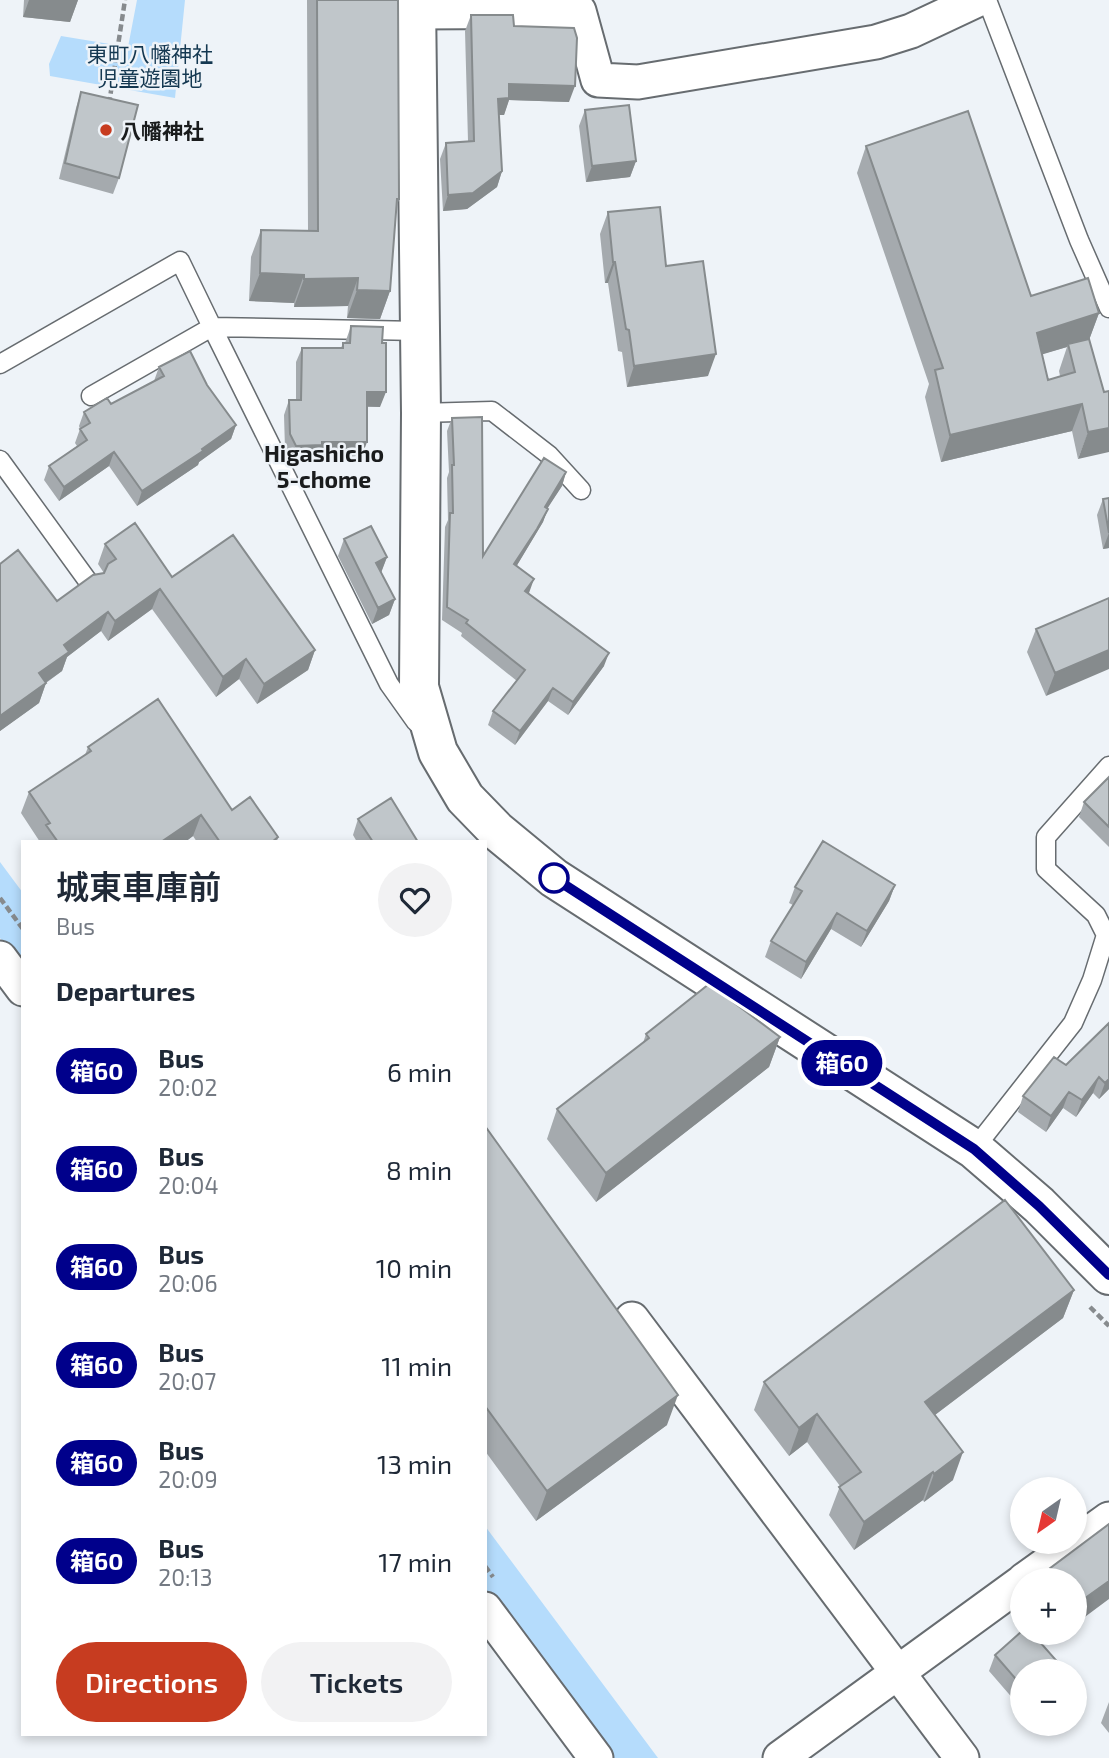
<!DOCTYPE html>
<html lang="en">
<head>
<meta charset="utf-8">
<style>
  :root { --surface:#fff; --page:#f2f2f3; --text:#1f2937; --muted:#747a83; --accent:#c73c20 }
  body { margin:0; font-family:"Exo 2","Noto Sans JP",sans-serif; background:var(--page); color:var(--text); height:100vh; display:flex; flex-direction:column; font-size:26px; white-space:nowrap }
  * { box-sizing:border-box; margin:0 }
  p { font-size:23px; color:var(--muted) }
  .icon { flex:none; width:38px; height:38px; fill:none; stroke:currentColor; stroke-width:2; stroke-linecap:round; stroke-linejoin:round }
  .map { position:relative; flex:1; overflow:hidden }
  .drawer { position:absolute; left:21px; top:840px; width:466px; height:896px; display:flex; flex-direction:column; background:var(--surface); border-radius:0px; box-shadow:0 4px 10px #0003 }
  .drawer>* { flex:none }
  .badge { padding:0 14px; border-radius:23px; font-size:24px; line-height:46px }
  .needle { width:46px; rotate:214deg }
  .controls { position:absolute; left:1010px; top:1477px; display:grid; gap:14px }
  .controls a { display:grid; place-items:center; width:77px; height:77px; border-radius:50%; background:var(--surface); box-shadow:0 4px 10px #0003; font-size:35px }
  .map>.badge { position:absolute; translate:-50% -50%; box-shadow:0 0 0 4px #fff }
  h2 { padding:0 35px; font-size:26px; line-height:63px }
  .round { display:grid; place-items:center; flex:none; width:74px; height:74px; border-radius:37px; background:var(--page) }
  .head { display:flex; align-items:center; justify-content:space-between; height:119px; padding:0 35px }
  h1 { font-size:33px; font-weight:600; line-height:52px }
  .action { display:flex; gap:14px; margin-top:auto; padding:14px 35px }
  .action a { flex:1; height:80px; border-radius:42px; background:var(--accent); color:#fff; font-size:28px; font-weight:600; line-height:80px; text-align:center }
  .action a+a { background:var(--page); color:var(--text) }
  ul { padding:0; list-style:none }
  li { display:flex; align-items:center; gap:21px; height:98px; padding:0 35px }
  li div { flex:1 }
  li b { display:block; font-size:26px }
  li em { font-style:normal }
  li .badge { min-width:77px; font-weight:700; text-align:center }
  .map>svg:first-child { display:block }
  .green { fill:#b5dcfc }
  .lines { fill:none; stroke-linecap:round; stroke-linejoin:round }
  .lane-casing { stroke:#676c70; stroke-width:21 }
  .street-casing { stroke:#676c70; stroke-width:37 }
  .secondary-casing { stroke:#676c70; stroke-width:42 }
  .path { stroke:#878b8e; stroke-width:4.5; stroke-dasharray:7 3.5; stroke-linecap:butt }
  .lane { stroke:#fff; stroke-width:18 }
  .street { stroke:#fff; stroke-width:33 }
  .secondary { stroke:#fff; stroke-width:38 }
  .wall { fill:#a5aaae; fill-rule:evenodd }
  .shaded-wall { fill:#868b8d }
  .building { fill:#c0c6ca; stroke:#868b8d; stroke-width:2 }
  .line-casing { stroke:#fff; stroke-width:16 }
  .line { stroke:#00008b; stroke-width:10 }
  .poi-dot { fill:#c73c20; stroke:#eef3f8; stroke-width:2.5 }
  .stop-dot { fill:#fff; stroke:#00008b; stroke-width:3.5 }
  .labels { text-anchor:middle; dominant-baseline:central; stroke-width:5; stroke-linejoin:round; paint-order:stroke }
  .park-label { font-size:21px; fill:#143851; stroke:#eef3f8 }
  .poi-label { font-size:21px; font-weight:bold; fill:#1a1c1d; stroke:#eef3f8; text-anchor:start }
  .neighbourhood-label { font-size:23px; font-weight:bold; fill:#1a1c1d; stroke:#eef3f8 }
</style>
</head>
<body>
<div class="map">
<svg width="1109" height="1758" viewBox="0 0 1109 1758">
  <rect width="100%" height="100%" fill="#eef3f8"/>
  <path class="green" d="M 137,0 L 185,0 L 175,98 L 50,76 L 49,64 L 61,36 L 128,47 Z
    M 0,862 L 23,893 L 23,969 L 0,938 Z
    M 485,1526 L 658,1758 L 606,1758 L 485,1596 Z"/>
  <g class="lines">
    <g class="lane-casing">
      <path id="lane" d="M 987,0 L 1079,240 L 1109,308
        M 0,364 L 180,261 L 212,327 L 419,331
        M 91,396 L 212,327 L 389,684 L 416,722
        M 421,413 L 492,411 L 549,455 L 581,490
        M 0,460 L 90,584
        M 974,1149 L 1073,1023 L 1092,980 L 1106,935 L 1096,915 L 1046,869 L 1046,837 L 1109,766"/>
    </g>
    <g class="street-casing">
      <path id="street" d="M 416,12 L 579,11 L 598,80 L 638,82 L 876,42 L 911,31 L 977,0
        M 0,958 L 23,989
        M 632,1319 L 962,1758
        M 1024,1580 L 1109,1519
        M 485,1609 L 596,1758
        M 780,1758 L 1022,1582"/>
    </g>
    <g class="secondary-casing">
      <path id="secondary" d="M 416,0 L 421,413 L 419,687 L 438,752 L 465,798 L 497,831 L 554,878 L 974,1149 L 1039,1205 L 1109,1275"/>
    </g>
    <path class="path" d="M 109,104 L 125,0
      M 0,898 L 23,929
      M 1090,1307 L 1109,1326
      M 485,1566 L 493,1577"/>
    <use href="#lane" class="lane"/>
    <use href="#street" class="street"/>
    <use href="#secondary" class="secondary"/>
  </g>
  <path class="wall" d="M 24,0 L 78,0 L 70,22 L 23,17 Z
    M 307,0 L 398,0 L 399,199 L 396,209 L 390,291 L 380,319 L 347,318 L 348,306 L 294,307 L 294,303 L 249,301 L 251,257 L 261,230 L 308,230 Z
    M 471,15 L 514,26 L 569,102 L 509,100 L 504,115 L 499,115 L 502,171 L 497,187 L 467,209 L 443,211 L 440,159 L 446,143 L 468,141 L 465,31 Z
    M 81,92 L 119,178 L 113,194 L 59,179 L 76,108 Z
    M 585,110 L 636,161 L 630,177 L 586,182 L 579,126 Z
    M 866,146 L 1031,296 L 1099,313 L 1089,340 L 1104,392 L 1078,459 L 1072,431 L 941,462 L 925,397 L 929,384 L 857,173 ZM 1067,347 L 1059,371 L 1060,376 L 1048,380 L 1042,354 Z
    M 608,212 L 666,266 L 708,376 L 627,387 L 622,352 L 618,351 L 608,283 L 605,283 L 600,234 Z
    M 351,326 L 382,343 L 380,407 L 367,407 L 362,456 L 318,457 L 317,460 L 291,461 L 285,449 L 284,415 L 289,400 L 296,400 L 296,362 L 302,348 L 341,348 L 343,343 L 345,343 Z
    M 159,367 L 207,385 L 236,425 L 231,439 L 199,462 L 198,465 L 137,506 L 109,466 L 59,501 L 44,480 L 49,466 L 77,446 L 75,443 L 80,429 L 79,426 L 84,412 L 111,404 L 154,381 Z
    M 452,418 L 483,556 L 566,472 L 562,486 L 547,508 L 543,522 L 517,565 L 529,593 L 528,594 L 604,666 L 568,715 L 548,701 L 515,745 L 488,725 L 493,711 L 517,681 L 461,636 L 462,633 L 442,620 L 445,527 L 448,520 L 447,478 L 449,472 L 447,431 Z
    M 1109,498 L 1109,548 L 1103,549 L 1097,515 L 1103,499 Z
    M 344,539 L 387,557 L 381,572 L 395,599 L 389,615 L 372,624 L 338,556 Z
    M 105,544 L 315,650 L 308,670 L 257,704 L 239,679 L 216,697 L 152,609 L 108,641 L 101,631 L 67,657 L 62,671 L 46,683 L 39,703 L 0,731 L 0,564 L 57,601 L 104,573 L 98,564 Z
    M 1109,598 L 1046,696 L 1027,652 L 1036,629 Z
    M 88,747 L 232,810 L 278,837 L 277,842 L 197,842 L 193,836 L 185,842 L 40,842 L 21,813 L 29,792 L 85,755 Z
    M 1109,777 L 1109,847 L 1079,817 L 1084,802 Z
    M 358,819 L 418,842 L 357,842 L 353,835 Z
    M 895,885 L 889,901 L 861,947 L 831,929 L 801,979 L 765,957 L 771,941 L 793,905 L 789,903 L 795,887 Z
    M 1109,1023 L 1109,1089 L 1099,1099 L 1093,1093 L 1076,1117 L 1063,1108 L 1046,1132 L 1018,1112 L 1023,1096 L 1066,1065 Z
    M 646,1034 L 780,1037 L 769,1067 L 596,1202 L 547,1139 L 557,1109 L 643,1043 Z
    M 485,1126 L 667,1425 L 536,1521 L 485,1451 Z
    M 1074,1290 L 1063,1318 L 935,1415 L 953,1480 L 924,1502 L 923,1500 L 854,1550 L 829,1515 L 840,1486 L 807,1442 L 789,1456 L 754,1410 L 764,1382 Z
    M 995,1655 L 1022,1671 L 1022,1709 L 989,1671 Z
    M 1109,1702 L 1109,1733 L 1101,1723 Z"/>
  <path class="shaded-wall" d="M 29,0 L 78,0 L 70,22 L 23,17 Z
    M 509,84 L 575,86 L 569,102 L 509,100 L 504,115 L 492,115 L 498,99 Z
    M 636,161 L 630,177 L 586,182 L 592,166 Z
    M 502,171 L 497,187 L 467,209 L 443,211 L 448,195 Z
    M 613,262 L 615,262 L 608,283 L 605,283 Z
    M 260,273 L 304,275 L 294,303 L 249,301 Z
    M 358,278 L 348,306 L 294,307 L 304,279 Z
    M 357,290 L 390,291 L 380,319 L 347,318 Z
    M 1099,313 L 1089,340 L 1068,344 L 1067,347 L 1027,359 L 1037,333 Z
    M 716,354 L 708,376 L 627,387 L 634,366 Z
    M 367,392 L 386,392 L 380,407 L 361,406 Z
    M 1082,404 L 1072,431 L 941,462 L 950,435 Z
    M 236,425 L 231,439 L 199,462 L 198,465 L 137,506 L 142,491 Z
    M 1109,428 L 1109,452 L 1078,459 L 1088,432 Z
    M 322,442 L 367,442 L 362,456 L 318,457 L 317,460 L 291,461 L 296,446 Z
    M 114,452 L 109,466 L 59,501 L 64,487 Z
    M 566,472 L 562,486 L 540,520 L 545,507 Z
    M 548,509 L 543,522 L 510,577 L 514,564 Z
    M 1109,533 L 1109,548 L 1103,549 Z
    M 387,557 L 381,573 L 376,563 Z
    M 534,579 L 529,593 L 520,605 L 525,591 Z
    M 160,589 L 152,609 L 108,641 L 115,621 Z
    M 395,599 L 389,615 L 372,624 L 378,608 Z
    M 108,612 L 101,631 L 67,657 L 62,671 L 31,693 L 39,673 L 64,645 Z
    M 315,650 L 308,670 L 257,704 L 264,684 Z
    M 1109,650 L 1109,669 L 1046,696 L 1055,673 Z
    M 609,653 L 604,666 L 568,715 L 573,702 Z
    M 246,659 L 239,679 L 216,697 L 223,677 Z
    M 46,683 L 39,703 L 0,731 L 0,716 Z
    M 553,688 L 548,701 L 515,745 L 520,731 Z
    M 201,815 L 193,836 L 185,842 L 161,842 Z
    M 895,885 L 889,901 L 861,947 L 867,931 Z
    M 837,913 L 831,929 L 801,979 L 806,962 Z
    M 780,1037 L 769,1067 L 596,1202 L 606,1173 Z
    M 1099,1077 L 1093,1093 L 1076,1117 L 1082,1100 Z
    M 1109,1079 L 1109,1089 L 1099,1099 L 1105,1083 Z
    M 1069,1092 L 1063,1108 L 1046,1132 L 1051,1116 Z
    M 1074,1290 L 1063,1318 L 915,1430 L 925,1402 Z
    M 678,1395 L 667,1425 L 536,1521 L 547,1491 Z
    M 817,1414 L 807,1442 L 789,1456 L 799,1428 Z
    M 963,1452 L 953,1480 L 924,1502 L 934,1474 Z
    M 933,1472 L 923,1500 L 854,1550 L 864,1522 Z
    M 1109,1581 L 1109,1599 L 1074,1625 L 1074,1606 Z"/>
  <path class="building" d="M 317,0 L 398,0 L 399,199 L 397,199 L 390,291 L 357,290 L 358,278 L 304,279 L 304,275 L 260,273 L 261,230 L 318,231 Z
    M 471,15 L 513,15 L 514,26 L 574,28 L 577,38 L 575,86 L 509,84 L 509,98 L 498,99 L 502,171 L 473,193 L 448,195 L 446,143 L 474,141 Z
    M 81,92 L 138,105 L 119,178 L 65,163 Z
    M 629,105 L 636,161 L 592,166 L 585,110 Z
    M 968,111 L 1031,296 L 1088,278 L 1099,313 L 1037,333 L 1048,380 L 1075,372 L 1068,344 L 1089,339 L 1104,392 L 1109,391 L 1109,428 L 1088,432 L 1082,404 L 950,435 L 935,370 L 943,368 L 866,146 Z
    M 660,207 L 666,266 L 703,261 L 716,354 L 634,366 L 629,330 L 626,329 L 615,262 L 613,262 L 608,212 Z
    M 351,326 L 383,327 L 382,343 L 386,343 L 386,392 L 367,392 L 367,442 L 322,442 L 322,445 L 296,446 L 290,434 L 289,400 L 301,400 L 302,348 L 343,348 L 343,343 L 350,343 Z
    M 190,351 L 207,385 L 236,425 L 202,449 L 203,451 L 142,491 L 114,452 L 64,487 L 49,466 L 87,440 L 80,429 L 90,423 L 84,412 L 107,398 L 111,404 L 164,376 L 159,367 Z
    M 482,417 L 483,556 L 544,458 L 566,472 L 545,507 L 548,509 L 537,529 L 514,564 L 534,579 L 525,591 L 609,653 L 573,702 L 553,688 L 520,731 L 493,711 L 525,670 L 466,623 L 468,620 L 447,607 L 450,513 L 453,513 L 452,465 L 454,465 L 452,418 Z
    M 1109,498 L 1109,533 L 1103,499 Z
    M 135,523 L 172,577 L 233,535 L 315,650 L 264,684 L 246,659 L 223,677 L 160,589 L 115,621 L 108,612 L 64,645 L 69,652 L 39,673 L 46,683 L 0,716 L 0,564 L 18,550 L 57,601 L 93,575 L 104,573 L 108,564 L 116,559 L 105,544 Z
    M 371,526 L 387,557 L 376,563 L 395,599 L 378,608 L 344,539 Z
    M 1109,598 L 1109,650 L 1055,673 L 1036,629 Z
    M 158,699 L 232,810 L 250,797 L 278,837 L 272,842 L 220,842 L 201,815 L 161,842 L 58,842 L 46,825 L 50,823 L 29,792 L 91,751 L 88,747 Z
    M 1109,777 L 1109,827 L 1084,802 Z
    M 391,798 L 418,842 L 373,842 L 358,819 Z
    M 823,841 L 895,885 L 867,931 L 837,913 L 806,962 L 771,941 L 802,891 L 795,887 Z
    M 709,984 L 780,1037 L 606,1173 L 557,1109 L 649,1038 L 646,1034 Z
    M 1109,1023 L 1109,1079 L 1105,1083 L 1099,1077 L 1082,1100 L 1069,1092 L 1051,1116 L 1023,1096 L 1054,1057 L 1066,1065 Z
    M 485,1126 L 678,1395 L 547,1491 L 485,1406 Z
    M 1005,1200 L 1074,1290 L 925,1402 L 963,1452 L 934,1474 L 933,1472 L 864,1522 L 839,1487 L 861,1472 L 817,1414 L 799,1428 L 764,1382 Z
    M 1109,1524 L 1109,1581 L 1074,1606 L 1074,1580 L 1045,1580 L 1041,1575 Z
    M 1022,1631 L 1022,1633 L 1032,1633 L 1062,1667 L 1057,1671 L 1022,1671 L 1022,1686 L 995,1655 Z"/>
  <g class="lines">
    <g class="line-casing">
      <path id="line" d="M 554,878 L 974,1149 L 1039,1206 L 1109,1275"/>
    </g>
    <use href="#line" class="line"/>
  </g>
  <circle class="poi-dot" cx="106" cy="130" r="7"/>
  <circle class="stop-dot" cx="554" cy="878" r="14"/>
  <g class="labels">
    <g class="park-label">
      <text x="150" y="53">東町八幡神社<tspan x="150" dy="24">児童遊園地</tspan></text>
    </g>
    <g class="poi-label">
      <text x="120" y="130">八幡神社</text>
    </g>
    <g class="neighbourhood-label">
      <text x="324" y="453">Higashicho<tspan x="324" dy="26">5-chome</tspan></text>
    </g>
  </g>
</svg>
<div class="controls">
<a><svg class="needle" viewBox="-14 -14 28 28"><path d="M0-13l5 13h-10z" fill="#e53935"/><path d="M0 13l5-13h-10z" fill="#747a83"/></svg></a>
<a>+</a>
<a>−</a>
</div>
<b class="badge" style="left:842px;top:1063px;background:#00008b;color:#fff">箱60</b>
<section class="drawer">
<div class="head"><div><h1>城東車庫前</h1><p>Bus</p></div><a class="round"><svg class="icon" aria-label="heart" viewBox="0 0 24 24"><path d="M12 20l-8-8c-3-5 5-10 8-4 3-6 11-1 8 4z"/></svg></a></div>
<h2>Departures</h2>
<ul>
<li><span class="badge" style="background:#00008b;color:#fff">箱60</span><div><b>Bus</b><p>20:02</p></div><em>6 min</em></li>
<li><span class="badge" style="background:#00008b;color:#fff">箱60</span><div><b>Bus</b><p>20:04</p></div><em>8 min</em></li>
<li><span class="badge" style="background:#00008b;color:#fff">箱60</span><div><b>Bus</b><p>20:06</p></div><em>10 min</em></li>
<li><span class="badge" style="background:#00008b;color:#fff">箱60</span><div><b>Bus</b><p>20:07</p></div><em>11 min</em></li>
<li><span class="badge" style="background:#00008b;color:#fff">箱60</span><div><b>Bus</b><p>20:09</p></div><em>13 min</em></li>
<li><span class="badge" style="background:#00008b;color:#fff">箱60</span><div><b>Bus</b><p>20:13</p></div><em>17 min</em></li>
</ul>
<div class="action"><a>Directions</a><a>Tickets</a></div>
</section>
</div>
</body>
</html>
